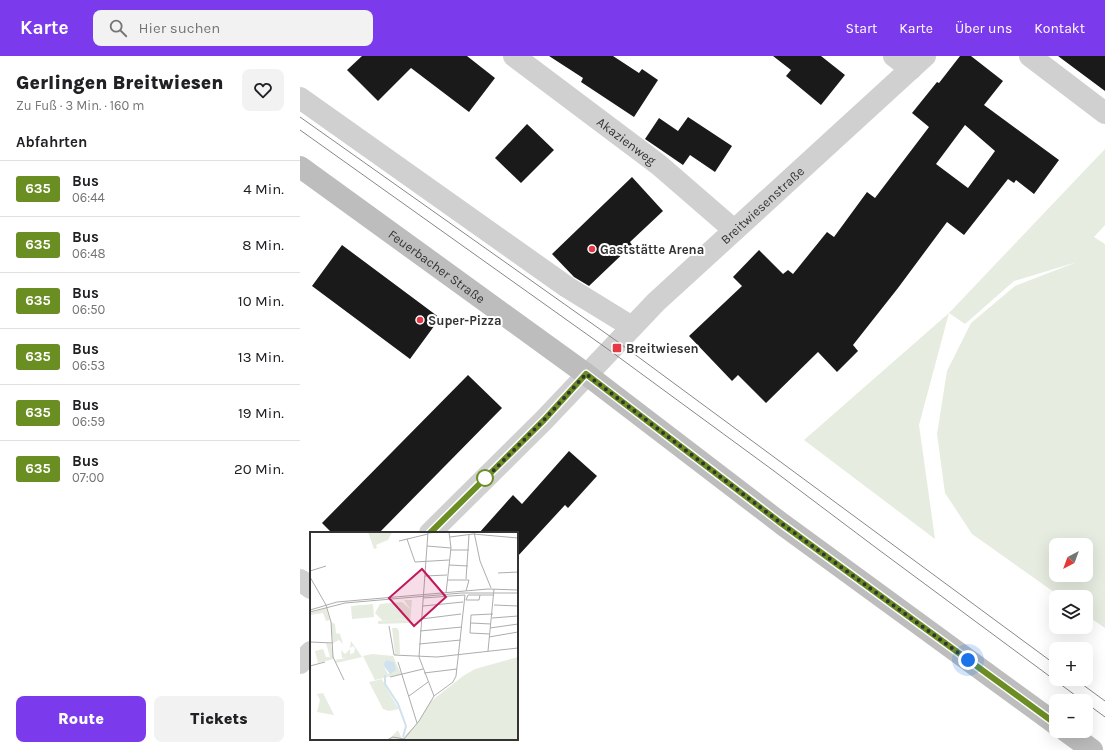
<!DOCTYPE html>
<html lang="de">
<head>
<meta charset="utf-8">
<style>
  :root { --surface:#fff; --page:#f2f2f2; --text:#202124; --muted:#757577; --line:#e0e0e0; --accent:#7c3aed }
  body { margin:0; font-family:Karla,sans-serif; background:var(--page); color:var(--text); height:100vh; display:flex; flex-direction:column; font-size:15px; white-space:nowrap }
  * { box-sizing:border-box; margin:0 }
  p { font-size:13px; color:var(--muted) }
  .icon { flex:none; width:22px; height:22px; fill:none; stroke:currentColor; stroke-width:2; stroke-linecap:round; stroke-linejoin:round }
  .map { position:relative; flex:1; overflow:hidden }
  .drawer { display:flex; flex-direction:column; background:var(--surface); width:300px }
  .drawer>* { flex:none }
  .badge { padding:0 8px; border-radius:3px; font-size:14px; line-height:26px }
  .needle { width:26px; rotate:221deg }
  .fabs { position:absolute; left:749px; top:482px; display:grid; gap:8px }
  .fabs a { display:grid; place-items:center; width:44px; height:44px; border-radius:8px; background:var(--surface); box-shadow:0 4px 16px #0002; font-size:20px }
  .you { position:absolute; width:20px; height:20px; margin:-10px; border:3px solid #fff; border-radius:50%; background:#1a73e8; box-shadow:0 0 0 6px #1a73e833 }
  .map>.badge { position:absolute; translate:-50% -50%; box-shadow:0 0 0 2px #fff }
  h2 { padding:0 16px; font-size:15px; line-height:36px }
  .round { display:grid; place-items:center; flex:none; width:42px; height:42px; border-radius:8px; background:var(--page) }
  .headline { display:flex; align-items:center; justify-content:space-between; height:68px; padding:0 16px }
  h1 { font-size:19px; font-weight:800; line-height:30px }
  .button { display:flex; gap:8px; margin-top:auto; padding:8px 16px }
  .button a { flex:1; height:46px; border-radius:8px; background:var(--accent); color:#fff; font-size:16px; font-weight:800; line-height:46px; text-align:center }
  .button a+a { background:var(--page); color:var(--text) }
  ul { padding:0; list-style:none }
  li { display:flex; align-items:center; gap:12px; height:56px; padding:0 16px; border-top:1px solid var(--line) }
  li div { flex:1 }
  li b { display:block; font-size:15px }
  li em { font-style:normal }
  li .badge { min-width:44px; font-weight:700; text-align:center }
  header { display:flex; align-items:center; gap:24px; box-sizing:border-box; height:56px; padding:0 20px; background:var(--accent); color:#fff }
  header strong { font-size:19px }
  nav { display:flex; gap:22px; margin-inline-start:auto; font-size:14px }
  .search { width:280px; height:36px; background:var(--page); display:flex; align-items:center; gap:10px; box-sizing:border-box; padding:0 14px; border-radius:8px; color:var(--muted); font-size:15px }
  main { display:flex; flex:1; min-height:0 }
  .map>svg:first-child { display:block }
  .green { fill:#e6ecdf; fill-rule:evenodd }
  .building { fill:#1a1a1a; fill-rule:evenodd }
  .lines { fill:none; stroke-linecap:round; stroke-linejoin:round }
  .street { stroke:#d0d0d0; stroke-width:22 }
  .secondary { stroke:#bdbdbd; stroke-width:22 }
  .tram { stroke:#888; stroke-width:1 }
  .line-casing { stroke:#fff; stroke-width:9 }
  .line { stroke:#6b8e23; stroke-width:6 }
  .walk { stroke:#333; stroke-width:4; stroke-dasharray:0 7.2 }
  .poi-dot { fill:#e63946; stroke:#fff; stroke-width:1.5 }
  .stop-dot { fill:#fff; stroke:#6b8e23; stroke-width:2 }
  .labels { text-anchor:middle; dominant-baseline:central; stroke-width:4; stroke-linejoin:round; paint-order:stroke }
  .street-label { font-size:13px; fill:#333; stroke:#fff }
  .poi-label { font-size:13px; font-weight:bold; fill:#333; stroke:#fff; text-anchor:start }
  .inset-river { fill:none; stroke:#cfe2ee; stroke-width:2 }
  .inset-road { fill:none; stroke:#adadad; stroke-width:1 }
  .view { fill:#c2185b; fill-opacity:0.15; stroke:#c2185b; stroke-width:2 }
  .inset-edge { fill:none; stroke:#333; stroke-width:2 }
</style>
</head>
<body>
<header>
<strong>Karte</strong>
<div class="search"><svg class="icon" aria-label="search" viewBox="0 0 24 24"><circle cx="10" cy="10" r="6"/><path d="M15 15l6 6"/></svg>Hier suchen</div>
<nav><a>Start</a><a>Karte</a><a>Über uns</a><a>Kontakt</a></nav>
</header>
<main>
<section class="drawer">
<div class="headline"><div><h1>Gerlingen Breitwiesen</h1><p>Zu Fuß · 3 Min. · 160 m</p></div><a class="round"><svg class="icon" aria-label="heart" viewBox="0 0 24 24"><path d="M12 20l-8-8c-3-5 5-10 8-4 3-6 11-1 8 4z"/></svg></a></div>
<h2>Abfahrten</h2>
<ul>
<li><span class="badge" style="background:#6b8e23;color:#fff">635</span><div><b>Bus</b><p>06:44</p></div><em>4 Min.</em></li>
<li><span class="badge" style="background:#6b8e23;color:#fff">635</span><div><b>Bus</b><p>06:48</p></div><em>8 Min.</em></li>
<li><span class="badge" style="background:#6b8e23;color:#fff">635</span><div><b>Bus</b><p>06:50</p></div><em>10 Min.</em></li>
<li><span class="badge" style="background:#6b8e23;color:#fff">635</span><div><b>Bus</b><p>06:53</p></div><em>13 Min.</em></li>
<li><span class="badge" style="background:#6b8e23;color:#fff">635</span><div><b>Bus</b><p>06:59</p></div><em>19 Min.</em></li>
<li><span class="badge" style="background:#6b8e23;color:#fff">635</span><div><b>Bus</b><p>07:00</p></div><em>20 Min.</em></li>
</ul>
<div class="button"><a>Route</a><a>Tickets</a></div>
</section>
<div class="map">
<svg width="805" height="694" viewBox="0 0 805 694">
  <rect width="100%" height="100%" fill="#fff"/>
  <path class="green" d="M 805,93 L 805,169 L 794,181 L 805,188 L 805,572 L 786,559 L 786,541 L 761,541 L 672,478 L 645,437 L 637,378 L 647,315 L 671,267 L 715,230 L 777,206 L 714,225 L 665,268 L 649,257 L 619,369 L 635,483 L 504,384 L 649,257 ZM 756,489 L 786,489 L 786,519 L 756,519 Z"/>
  <path class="building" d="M 62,0 L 167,0 L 195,22 L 169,56 L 111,12 L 78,45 L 47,14 Z
    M 249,0 L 313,0 L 339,17 L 342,13 L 358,24 L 334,61 L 281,26 L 283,22 Z
    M 473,0 L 521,0 L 545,19 L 521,49 L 486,20 L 491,14 Z
    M 660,0 L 671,0 L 703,25 L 684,49 L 759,104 L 734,138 L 716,124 L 714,127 L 708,123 L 664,179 L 647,166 L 598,232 L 553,289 L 558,295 L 537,316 L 518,296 L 466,347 L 438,319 L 432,325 L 389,280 L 442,230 L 433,221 L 459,194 L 483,218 L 488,214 L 493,218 L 527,176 L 534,181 L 567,136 L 575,142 L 629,71 L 612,57 L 637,26 L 639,27 ZM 665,69 L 695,95 L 668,132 L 636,108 Z
    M 758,0 L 805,0 L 805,35 Z
    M 388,61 L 432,90 L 415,116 L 390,99 L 383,109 L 345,83 L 359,62 L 378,75 Z
    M 227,68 L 254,94 L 221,127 L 195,102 Z
    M 332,121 L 363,155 L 330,186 L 332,189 L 289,230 L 274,221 L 252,198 Z
    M 42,189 L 140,262 L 110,303 L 12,230 Z
    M 168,319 L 202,352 L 79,477 L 32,477 L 22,467 Z
    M 269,395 L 297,420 L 268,452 L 265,449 L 217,501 L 217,477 L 179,477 L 213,439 L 222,448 Z"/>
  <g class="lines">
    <g class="street">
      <path id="s1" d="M 214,0 L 359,109 L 434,174"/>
      <path d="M 594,0 L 611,13"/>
      <path d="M 730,0 L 805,57"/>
      <path d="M 0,42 L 267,231 L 332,271"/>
      <path id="s2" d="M 130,477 L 244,364 L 356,246 L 625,0"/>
      <path d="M 0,524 L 11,532"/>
      <path d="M 0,607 L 11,596"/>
    </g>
    <g class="secondary">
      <path id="s3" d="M 0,111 L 286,318 L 482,468 L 756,668"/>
      <path d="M 766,675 L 792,694"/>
    </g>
    <path class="tram" d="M 0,61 L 318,286 L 756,609
      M 0,74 L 309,294 L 474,415 L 579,494 L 783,645
      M 775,623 L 805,645
      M 786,647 L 805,661"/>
  </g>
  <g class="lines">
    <g class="line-casing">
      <path id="line" d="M 130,477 L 244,364 L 286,318 L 482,468 L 756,668"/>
    </g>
    <use href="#line" class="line"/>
    <path class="walk" d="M 185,422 L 182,426 L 244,364 L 286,318 L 482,468 L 668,604"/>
  </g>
  <g class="poi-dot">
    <circle cx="292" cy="193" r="4"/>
    <circle cx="120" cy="264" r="4"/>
    <rect x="312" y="287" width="10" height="10" rx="2"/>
  </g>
  <circle class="stop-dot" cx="185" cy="422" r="8"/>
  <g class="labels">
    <g class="street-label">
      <text stroke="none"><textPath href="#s1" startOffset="141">Akazienweg</textPath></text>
      <text stroke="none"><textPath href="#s2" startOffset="467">Breitwiesenstraße</textPath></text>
      <text stroke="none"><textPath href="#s3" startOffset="169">Feuerbacher Straße</textPath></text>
    </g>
    <g class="poi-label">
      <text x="300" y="193">Gaststätte Arena</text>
      <text x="128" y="264">Super-Pizza</text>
      <text x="326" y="292">Breitwiesen</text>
    </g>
  </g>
  <g transform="translate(10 476)">
    <rect width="208" height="208" fill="#fff"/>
    <path d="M 58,0 L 62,1 L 82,0 L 78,8 L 66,13 L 67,16 L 64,17 ZM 94,68 L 102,68 L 100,91 L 68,92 L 68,89 L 98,87 L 73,89 L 65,81 L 70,72 L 92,70 L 101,78 ZM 63,72 L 64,85 L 42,87 L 41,74 ZM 16,76 L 20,88 L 16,89 L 13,81 L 0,83 L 0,81 ZM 21,90 L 25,92 L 26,101 L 30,102 L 33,112 L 29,108 L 23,111 ZM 82,96 L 87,96 L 89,99 L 90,122 L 85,123 ZM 41,109 L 52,125 L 26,131 L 25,128 L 36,126 L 32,126 L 31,118 L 35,122 L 40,117 L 40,122 L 44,121 L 45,116 L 43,114 L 40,116 ZM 16,111 L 21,112 L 24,127 L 8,131 L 5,119 L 13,117 L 16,125 L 20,125 ZM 62,122 L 83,124 L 91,142 L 65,148 L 53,124 ZM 76,128 L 83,130 L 85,137 L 78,142 L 73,133 ZM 208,125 L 208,208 L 78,208 L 88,198 L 92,207 L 109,189 L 120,170 L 153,144 L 165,137 ZM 72,147 L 78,159 L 89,177 L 79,179 L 73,177 L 59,150 ZM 13,161 L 24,183 L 7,180 L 10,168 L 7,162 Z" fill="#e6ecdf" fill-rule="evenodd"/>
    <path d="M 76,128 L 84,130 L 86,138 L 80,142 L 73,133 Z" fill="#cfe2ee"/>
    <path class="inset-river" d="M 75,143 L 75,152 L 88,172 L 96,194 L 93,205"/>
    <path class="inset-road" d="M 118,0 L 109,125 L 124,164M 164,0 L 170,29 L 181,56M 118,1 L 130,0M 140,5 L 163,2 L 208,6M 97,7 L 105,30 L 139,28M 89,9 L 118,2M 117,14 L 141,16M 140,18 L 159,18M 139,33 L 158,34M 0,39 L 16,34M 188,41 L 208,40M 115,44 L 137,43M 0,45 L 16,73 L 21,90 L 23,125 L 34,148M 156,47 L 159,3M 137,48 L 159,48 L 156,59M 136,61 L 141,16 L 139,0M 170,63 L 158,63 L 156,68 L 169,68 L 170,63 L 184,63M 184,73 L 208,74M 113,74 L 153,70M 0,78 L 27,70 L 178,57 L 208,58M 0,80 L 35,71 L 152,61 L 208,61M 182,86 L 208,84M 111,87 L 151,82M 161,91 L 181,92M 79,94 L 84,123M 180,96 L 208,92M 110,99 L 152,95M 180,102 L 160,101 L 161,83 L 183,82M 179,105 L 208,100M 0,110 L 23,111M 109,112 L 151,108M 178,119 L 184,57M 84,123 L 127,125 L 208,116M 88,130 L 107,191M 0,134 L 15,130M 114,141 L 147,137M 80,145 L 113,137M 99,164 L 118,150M 77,208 L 83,205 L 94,207 L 109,189 L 124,164 L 143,150 L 146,144 L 155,63 L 113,66"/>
    <path class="view" d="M 112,37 L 136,65 L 104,94 L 79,66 Z"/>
    <rect width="208" height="208" class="inset-edge"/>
  </g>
</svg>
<div class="fabs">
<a><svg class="needle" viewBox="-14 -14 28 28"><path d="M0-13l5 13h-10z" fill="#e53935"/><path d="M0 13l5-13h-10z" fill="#757577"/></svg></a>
<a><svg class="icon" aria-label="layers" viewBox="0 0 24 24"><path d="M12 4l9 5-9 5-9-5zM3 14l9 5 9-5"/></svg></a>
<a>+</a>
<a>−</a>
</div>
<div class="you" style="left:668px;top:604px"></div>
</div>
</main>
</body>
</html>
